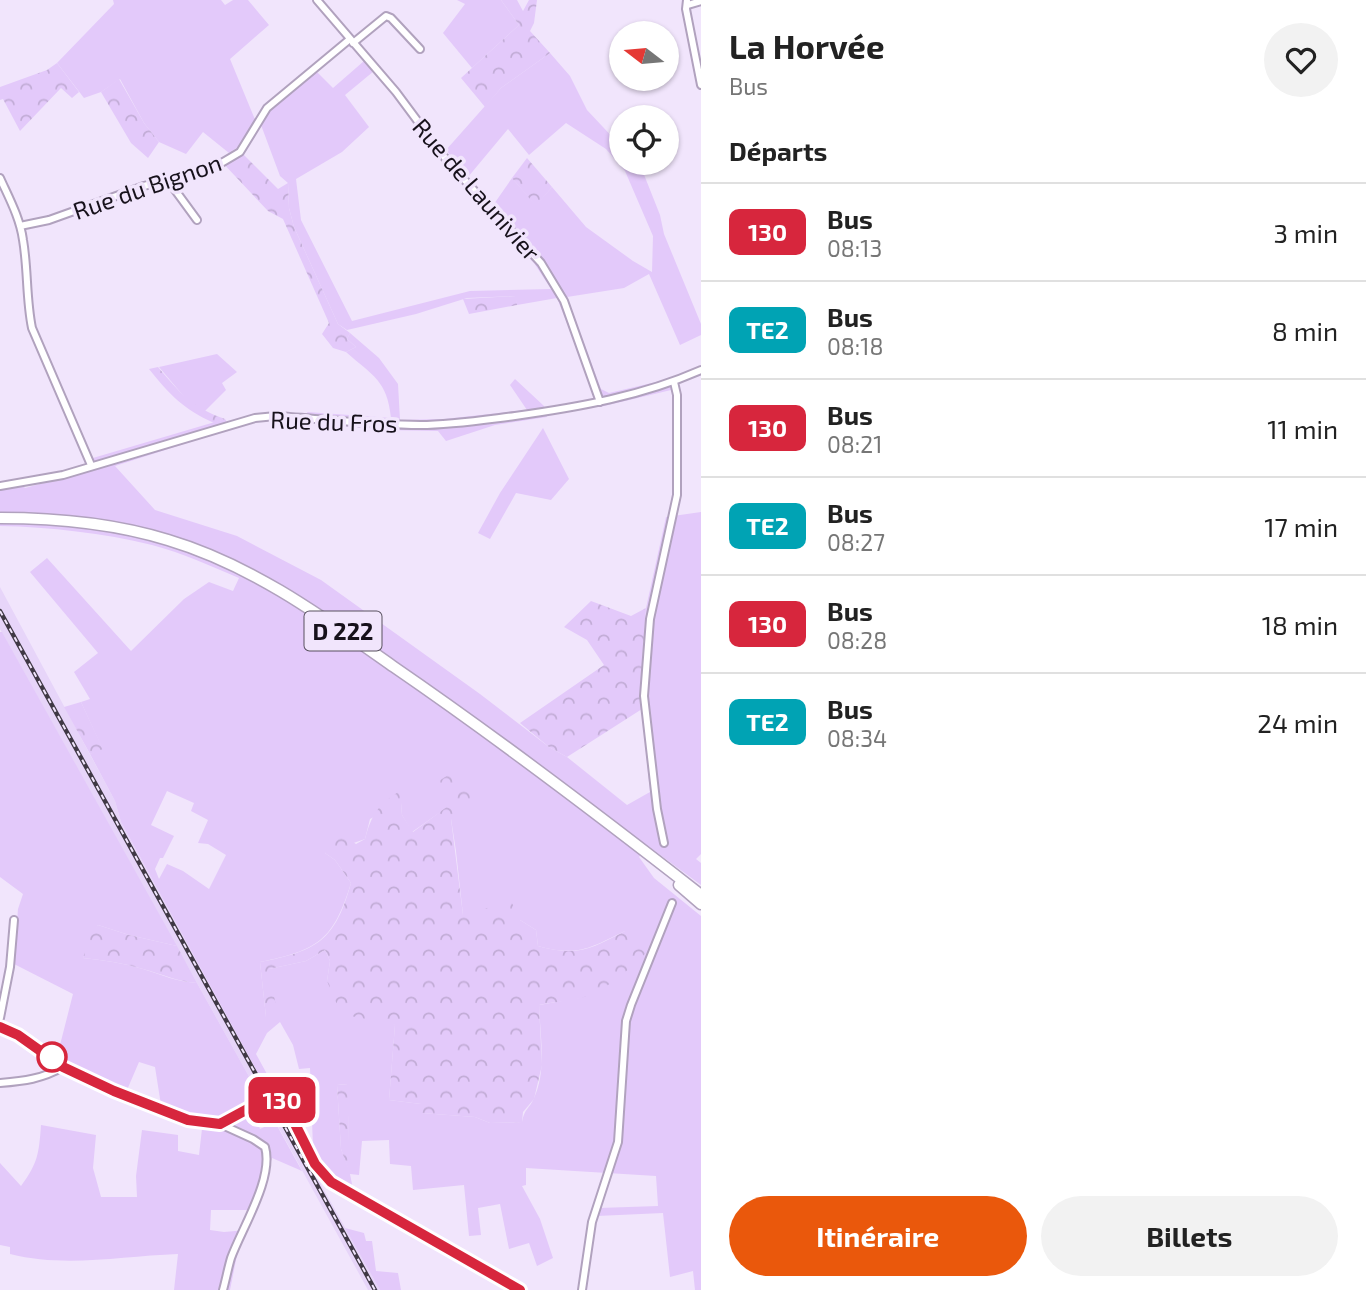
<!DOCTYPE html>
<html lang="fr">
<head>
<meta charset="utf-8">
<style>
  :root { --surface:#fff; --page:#f2f2f2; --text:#222; --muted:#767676; --line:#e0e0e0; --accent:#ea580c }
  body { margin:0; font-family:"Exo 2",sans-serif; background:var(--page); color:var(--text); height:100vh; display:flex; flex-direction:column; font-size:26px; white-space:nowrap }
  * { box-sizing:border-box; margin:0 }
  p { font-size:23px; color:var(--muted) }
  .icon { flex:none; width:38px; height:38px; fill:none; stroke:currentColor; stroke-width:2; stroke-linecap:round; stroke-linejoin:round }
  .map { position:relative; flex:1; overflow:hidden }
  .drawer { display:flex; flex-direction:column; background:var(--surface); width:665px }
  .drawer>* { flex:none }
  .badge { padding:0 14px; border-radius:10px; font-size:24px; line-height:46px }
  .needle { width:46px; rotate:286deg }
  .buttons { position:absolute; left:609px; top:21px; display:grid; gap:14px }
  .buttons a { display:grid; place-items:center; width:70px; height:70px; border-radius:50%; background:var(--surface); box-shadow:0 2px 5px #0004; font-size:35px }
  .map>.badge { position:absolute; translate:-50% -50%; box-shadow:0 0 0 4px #fff }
  h2 { padding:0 28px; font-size:26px; line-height:63px }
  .round { display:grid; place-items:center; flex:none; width:74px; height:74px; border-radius:37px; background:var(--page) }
  .headline { display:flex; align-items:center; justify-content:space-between; height:119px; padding:0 28px }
  h1 { font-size:33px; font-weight:700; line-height:52px }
  .action { display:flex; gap:14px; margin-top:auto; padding:14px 28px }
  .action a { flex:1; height:80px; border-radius:42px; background:var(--accent); color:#fff; font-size:28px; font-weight:700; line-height:80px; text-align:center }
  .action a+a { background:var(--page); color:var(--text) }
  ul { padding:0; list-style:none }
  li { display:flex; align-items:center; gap:21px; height:98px; padding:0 28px; border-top:2px solid var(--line) }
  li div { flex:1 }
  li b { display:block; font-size:26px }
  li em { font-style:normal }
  li .badge { min-width:77px; font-weight:700; text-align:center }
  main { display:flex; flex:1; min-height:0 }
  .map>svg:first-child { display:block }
  .built { fill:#e7d5f9 }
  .green { fill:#e3c9fa; fill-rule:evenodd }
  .forest { fill:url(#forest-crowns) }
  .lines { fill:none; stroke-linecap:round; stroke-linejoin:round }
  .minor-casing { stroke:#b1a2be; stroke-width:10 }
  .highway-casing { stroke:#b1a2be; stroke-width:13 }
  .minor { stroke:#fff; stroke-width:6 }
  .highway { stroke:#fff; stroke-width:10 }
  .rail-casing { stroke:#403945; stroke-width:4.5 }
  .rail { stroke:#f1e5fc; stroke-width:2; stroke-dasharray:5; stroke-linecap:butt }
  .line-casing { stroke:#fff; stroke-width:16 }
  .line { stroke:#d7263d; stroke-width:10 }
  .stop-dot { fill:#fff; stroke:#d7263d; stroke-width:3.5 }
  .labels { text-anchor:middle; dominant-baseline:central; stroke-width:7; stroke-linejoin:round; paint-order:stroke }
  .shield { fill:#f1e5fc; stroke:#58515e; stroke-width:2 }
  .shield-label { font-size:23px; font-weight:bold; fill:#17111b }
  .street-label { font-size:24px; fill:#17111b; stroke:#f1e5fc }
</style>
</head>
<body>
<main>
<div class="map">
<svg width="701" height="1290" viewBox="0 0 701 1290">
  <defs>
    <pattern id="forest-crowns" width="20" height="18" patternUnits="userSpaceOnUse" patternTransform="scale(1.75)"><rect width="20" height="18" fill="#e3c9fa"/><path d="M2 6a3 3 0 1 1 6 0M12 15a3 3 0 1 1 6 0" fill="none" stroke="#c2acd6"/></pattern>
  </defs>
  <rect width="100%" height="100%" fill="#f1e5fc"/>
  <path class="built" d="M 0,587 L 115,801 L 121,822 L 259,1075 L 263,1078 L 272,1093 L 261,1098 L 0,629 Z
    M 273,1099 L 380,1290 L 368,1290 L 265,1103 Z"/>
  <path class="green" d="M 113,0 L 221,0 L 225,5 L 233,0 L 248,0 L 269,25 L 230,59 L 256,122 L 241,145 L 229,153 L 203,132 L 186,154 L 159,142 L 144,123 L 120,79 L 101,92 L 84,98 L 57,63 L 114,4 Z
    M 457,0 L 501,0 L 519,25 L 472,68 L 443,33 L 465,4 Z
    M 550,53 L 570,76 L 587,110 L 618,143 L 621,148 L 621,163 L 629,163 L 634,170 L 641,167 L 660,215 L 664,234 L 701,324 L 701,335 L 680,345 L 649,274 L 624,288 L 567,297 L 601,389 L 609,393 L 669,379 L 671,390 L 600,407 L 557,298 L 517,305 L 515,296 L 467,298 L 416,314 L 347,330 L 338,324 L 294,227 L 289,208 L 288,183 L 280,176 L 261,125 L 271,109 L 317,72 L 333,88 L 364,61 L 374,71 L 345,95 L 369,127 L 342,152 L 296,179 L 301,220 L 352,321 L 470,291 L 551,289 L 534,263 L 487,214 L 512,178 L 536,205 L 552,187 L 586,227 L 633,261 L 652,272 L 653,236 L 625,171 L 606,149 L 566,123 L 529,155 L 508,129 L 468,177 L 446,150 L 501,88 Z
    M 350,333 L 379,358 L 398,384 L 400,420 L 444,419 L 527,410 L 510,385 L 515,379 L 544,406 L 547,417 L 495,425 L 446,441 L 438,431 L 385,430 L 312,423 L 307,412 L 391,418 C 387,380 373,376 346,352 L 356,347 L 347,339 Z
    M 217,354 L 237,372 L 222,383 L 226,390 L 204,412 L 186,399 L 159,367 Z
    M 225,419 L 231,429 L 115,466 L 155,510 L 237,536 L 321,580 L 480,694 L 549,747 L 567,757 L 627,805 L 650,792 L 640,693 L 646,608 L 666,517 L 701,512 L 701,854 L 696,859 L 701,863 L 701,885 L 648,846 L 639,857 L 654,878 L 701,916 L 701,1290 L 695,1290 L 693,1271 L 670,1277 L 663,1213 L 597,1216 L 599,1208 L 658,1206 L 656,1176 L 526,1168 L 526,1185 L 522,1186 L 540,1219 L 553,1258 L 537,1266 L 529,1243 L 509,1249 L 500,1204 L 478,1208 L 481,1235 L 469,1236 L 464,1185 L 413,1190 L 411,1166 L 390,1164 L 389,1140 L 362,1141 L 359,1175 L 350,1174 L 353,1189 L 349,1196 L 318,1179 L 303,1153 L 313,1147 L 310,1068 L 299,1069 L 293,1045 L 280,1022 L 267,1033 L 256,1054 L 273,1085 L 272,1093 L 263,1078 L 259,1075 L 121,822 L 115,801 L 90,754 L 102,748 L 81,702 L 90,699 L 74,672 L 98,653 L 30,572 L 47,558 L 131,651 L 184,599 L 209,582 L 233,591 L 239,578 C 211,566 182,553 152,545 C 103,533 50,527 0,526 L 0,482 L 18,480 L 25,488 L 98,468 L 93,458 ZM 167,791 L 194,803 L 191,811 L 208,820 L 198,843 L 208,844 L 226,855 L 209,889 L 183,871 L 167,864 L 159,879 L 155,869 L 160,858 L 163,858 L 174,836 L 151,825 ZM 401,803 L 402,815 L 412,832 L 449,806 L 456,851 L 463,915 L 520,920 L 536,930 L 538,946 C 578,957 590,948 625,931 L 579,998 L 539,1005 C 540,1035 547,1070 534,1098 C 530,1108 524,1109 522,1122 L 490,1123 L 475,1117 L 422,1113 L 421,1104 L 389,1100 L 395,1025 L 327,981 L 330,961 L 325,950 L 306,961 L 269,969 L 266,1017 L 260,962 C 318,950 333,941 351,883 L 335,860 L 325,853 L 365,839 L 370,819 ZM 347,1084 L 350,1172 L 341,1149 L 337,1085 Z
    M 543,428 L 569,479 L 551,500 L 516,493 L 490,539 L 478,533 L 500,493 Z
    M 0,632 L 2,632 L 177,946 L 129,935 L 98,925 L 83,958 C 103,960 123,963 143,969 C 162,975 178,982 197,983 L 261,1098 L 244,1108 L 252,1120 L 256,1119 L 260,1129 L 275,1122 L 302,1171 L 272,1158 L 255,1210 L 211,1210 L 210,1230 L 224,1232 L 247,1230 L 237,1255 L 230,1290 L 174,1290 L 178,1254 C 121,1256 66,1268 10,1254 L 10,1247 L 0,1245 L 0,1163 L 21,1186 C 38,1163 39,1153 41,1125 L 96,1135 L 93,1168 L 101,1197 L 137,1197 L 136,1176 L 142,1130 L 178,1135 L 178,1151 L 199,1155 L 203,1120 L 161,1105 L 155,1067 L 139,1062 L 127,1090 L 79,1070 L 62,1059 L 60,1045 L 73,994 L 14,964 L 18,909 L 23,894 L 0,877 Z
    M 345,1228 L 364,1233 L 366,1241 L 372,1241 L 376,1271 L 398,1273 L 401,1290 L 380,1290 Z"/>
  <path class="forest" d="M 501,0 L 517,0 L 523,11 L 529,0 L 537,0 L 534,23 L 530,31 L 550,53 L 501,88 L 485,107 L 461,78 L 519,25 Z
    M 57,63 L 79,92 L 72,98 L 61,88 L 20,131 L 3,99 L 0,100 L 0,87 L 47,70 Z
    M 119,79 L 144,123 L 159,142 L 148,158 L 131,143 L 101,92 Z
    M 241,145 L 243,154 L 278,189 L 288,183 L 289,208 L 294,227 L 338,324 L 350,333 L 347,339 L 356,347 L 346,352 L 333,348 L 322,334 L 329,323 L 283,219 L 268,211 L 220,160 Z
    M 527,158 L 552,187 L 536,206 L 512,178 Z
    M 516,296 L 517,305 L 469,314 L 463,299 Z
    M 158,367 C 181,394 191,407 225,419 L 214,423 C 183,409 170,395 149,369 Z
    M 591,601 L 631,616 L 646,608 L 640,692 L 642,709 L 567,757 L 549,747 L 520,723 L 604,665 L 587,640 L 564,627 Z
    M 81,702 L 103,749 L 90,754 L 64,707 Z
    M 457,769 L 477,806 L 451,819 L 463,915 L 511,901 L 520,920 L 536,930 L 538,946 C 577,957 591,949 625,931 L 646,953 C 626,972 605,992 577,999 C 565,1002 551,1002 539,1005 L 542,1065 L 534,1099 L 523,1112 L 522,1122 L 490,1123 L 475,1117 L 421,1113 L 421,1104 L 389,1100 L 395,1025 L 341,1014 L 327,981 L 330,961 L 325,950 L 306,961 L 269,969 L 278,1017 L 266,1017 L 260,962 C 317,951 335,941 351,883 L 335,860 L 325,853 L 342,835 L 356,844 L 365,839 C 373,809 381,803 407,786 L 412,789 L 401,803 L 402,815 L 413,832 L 448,806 L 436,783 Z
    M 98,925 L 129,935 L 177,946 L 197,983 C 178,982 162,974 143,969 C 123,963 103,960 83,958 L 90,936 Z
    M 348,1084 L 349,1141 L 351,1144 L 350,1174 L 341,1149 L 337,1085 Z"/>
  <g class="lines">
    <g class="minor-casing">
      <path id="minor" d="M 317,0 L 396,92 L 448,162 L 541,263 L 564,301 L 600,402
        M 687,0 L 686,9 L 701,85
        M 688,5 L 701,1
        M 353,43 L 386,16 L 391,18 L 420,49
        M 0,178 C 9,198 20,218 23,240 C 28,269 26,299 32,328 L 91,465
        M 167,179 L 197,220
        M 20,226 L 49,220 L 144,186 L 218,165 L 240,152 L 267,108 L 350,39
        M 0,486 L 63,475 L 255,418 L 276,416 C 323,419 372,425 420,425 C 452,425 483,420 515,416 C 579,407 642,396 701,370
        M 664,843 L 657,809 L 644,696 L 650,619 L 677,495 L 677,395 L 674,382
        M 0,1018 L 10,967 L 14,920
        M 0,1027 L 18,1035 L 63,1067 L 114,1091 L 188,1120 L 220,1124 L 253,1139 L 265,1147 C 274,1178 242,1228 231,1258 C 228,1268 226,1279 223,1290
        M 0,1083 C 24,1081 42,1079 63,1067
        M 220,1124 L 269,1098 L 278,1097 L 286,1106 L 315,1164 L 331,1183 L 520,1290
        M 582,1290 L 592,1222 L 618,1142 L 626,1021 L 631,1005 L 672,903"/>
    </g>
    <g class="highway-casing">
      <path id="highway" d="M 0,518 C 57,518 113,523 168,540 C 252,565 323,617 394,667 C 499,739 600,816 701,895
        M 679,885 L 701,904"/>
    </g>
    <use href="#minor" class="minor"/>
    <use href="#highway" class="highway"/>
    <g class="rail-casing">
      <path id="rail" d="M 0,611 L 375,1290"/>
    </g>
    <use href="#rail" class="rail"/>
  </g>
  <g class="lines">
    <g class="line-casing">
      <path id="line" d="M 0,1027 L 18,1035 L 63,1067 L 114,1091 L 188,1120 L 220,1124 L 266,1099 L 278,1097 L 286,1106 L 315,1164 L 331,1182 L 520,1290"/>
    </g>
    <use href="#line" class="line"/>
  </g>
  <circle class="stop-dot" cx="52" cy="1057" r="14"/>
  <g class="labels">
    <rect class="shield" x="304.5" y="611.5" width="77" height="39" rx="5"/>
    <g class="shield-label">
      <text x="343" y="631">D 222</text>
    </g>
    <g class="street-label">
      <text transform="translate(147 186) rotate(-19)">Rue du Bignon</text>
      <text transform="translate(477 189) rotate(49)">Rue de Launivier</text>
      <text transform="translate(334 421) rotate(2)">Rue du Fros</text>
    </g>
  </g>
</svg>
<div class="buttons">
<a><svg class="needle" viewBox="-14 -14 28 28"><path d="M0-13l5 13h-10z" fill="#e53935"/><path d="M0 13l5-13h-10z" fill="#767676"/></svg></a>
<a><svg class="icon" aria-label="locate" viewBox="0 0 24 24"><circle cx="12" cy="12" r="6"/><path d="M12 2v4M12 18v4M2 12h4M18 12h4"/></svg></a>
</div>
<b class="badge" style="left:282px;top:1100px;background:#d7263d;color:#fff">130</b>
</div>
<section class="drawer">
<div class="headline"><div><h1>La Horvée</h1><p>Bus</p></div><a class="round"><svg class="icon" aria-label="heart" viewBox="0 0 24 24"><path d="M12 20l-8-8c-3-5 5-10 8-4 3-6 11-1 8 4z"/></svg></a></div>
<h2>Départs</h2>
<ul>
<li><span class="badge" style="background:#d7263d;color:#fff">130</span><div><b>Bus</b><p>08:13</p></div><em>3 min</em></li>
<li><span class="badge" style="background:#00a3b4;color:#fff">TE2</span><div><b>Bus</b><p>08:18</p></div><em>8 min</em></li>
<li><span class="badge" style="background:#d7263d;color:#fff">130</span><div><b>Bus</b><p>08:21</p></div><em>11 min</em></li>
<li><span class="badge" style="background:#00a3b4;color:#fff">TE2</span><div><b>Bus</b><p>08:27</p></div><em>17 min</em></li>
<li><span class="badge" style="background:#d7263d;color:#fff">130</span><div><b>Bus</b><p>08:28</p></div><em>18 min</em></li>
<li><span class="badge" style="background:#00a3b4;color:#fff">TE2</span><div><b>Bus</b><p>08:34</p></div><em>24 min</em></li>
</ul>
<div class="action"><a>Itinéraire</a><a>Billets</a></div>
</section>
</main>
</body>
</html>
